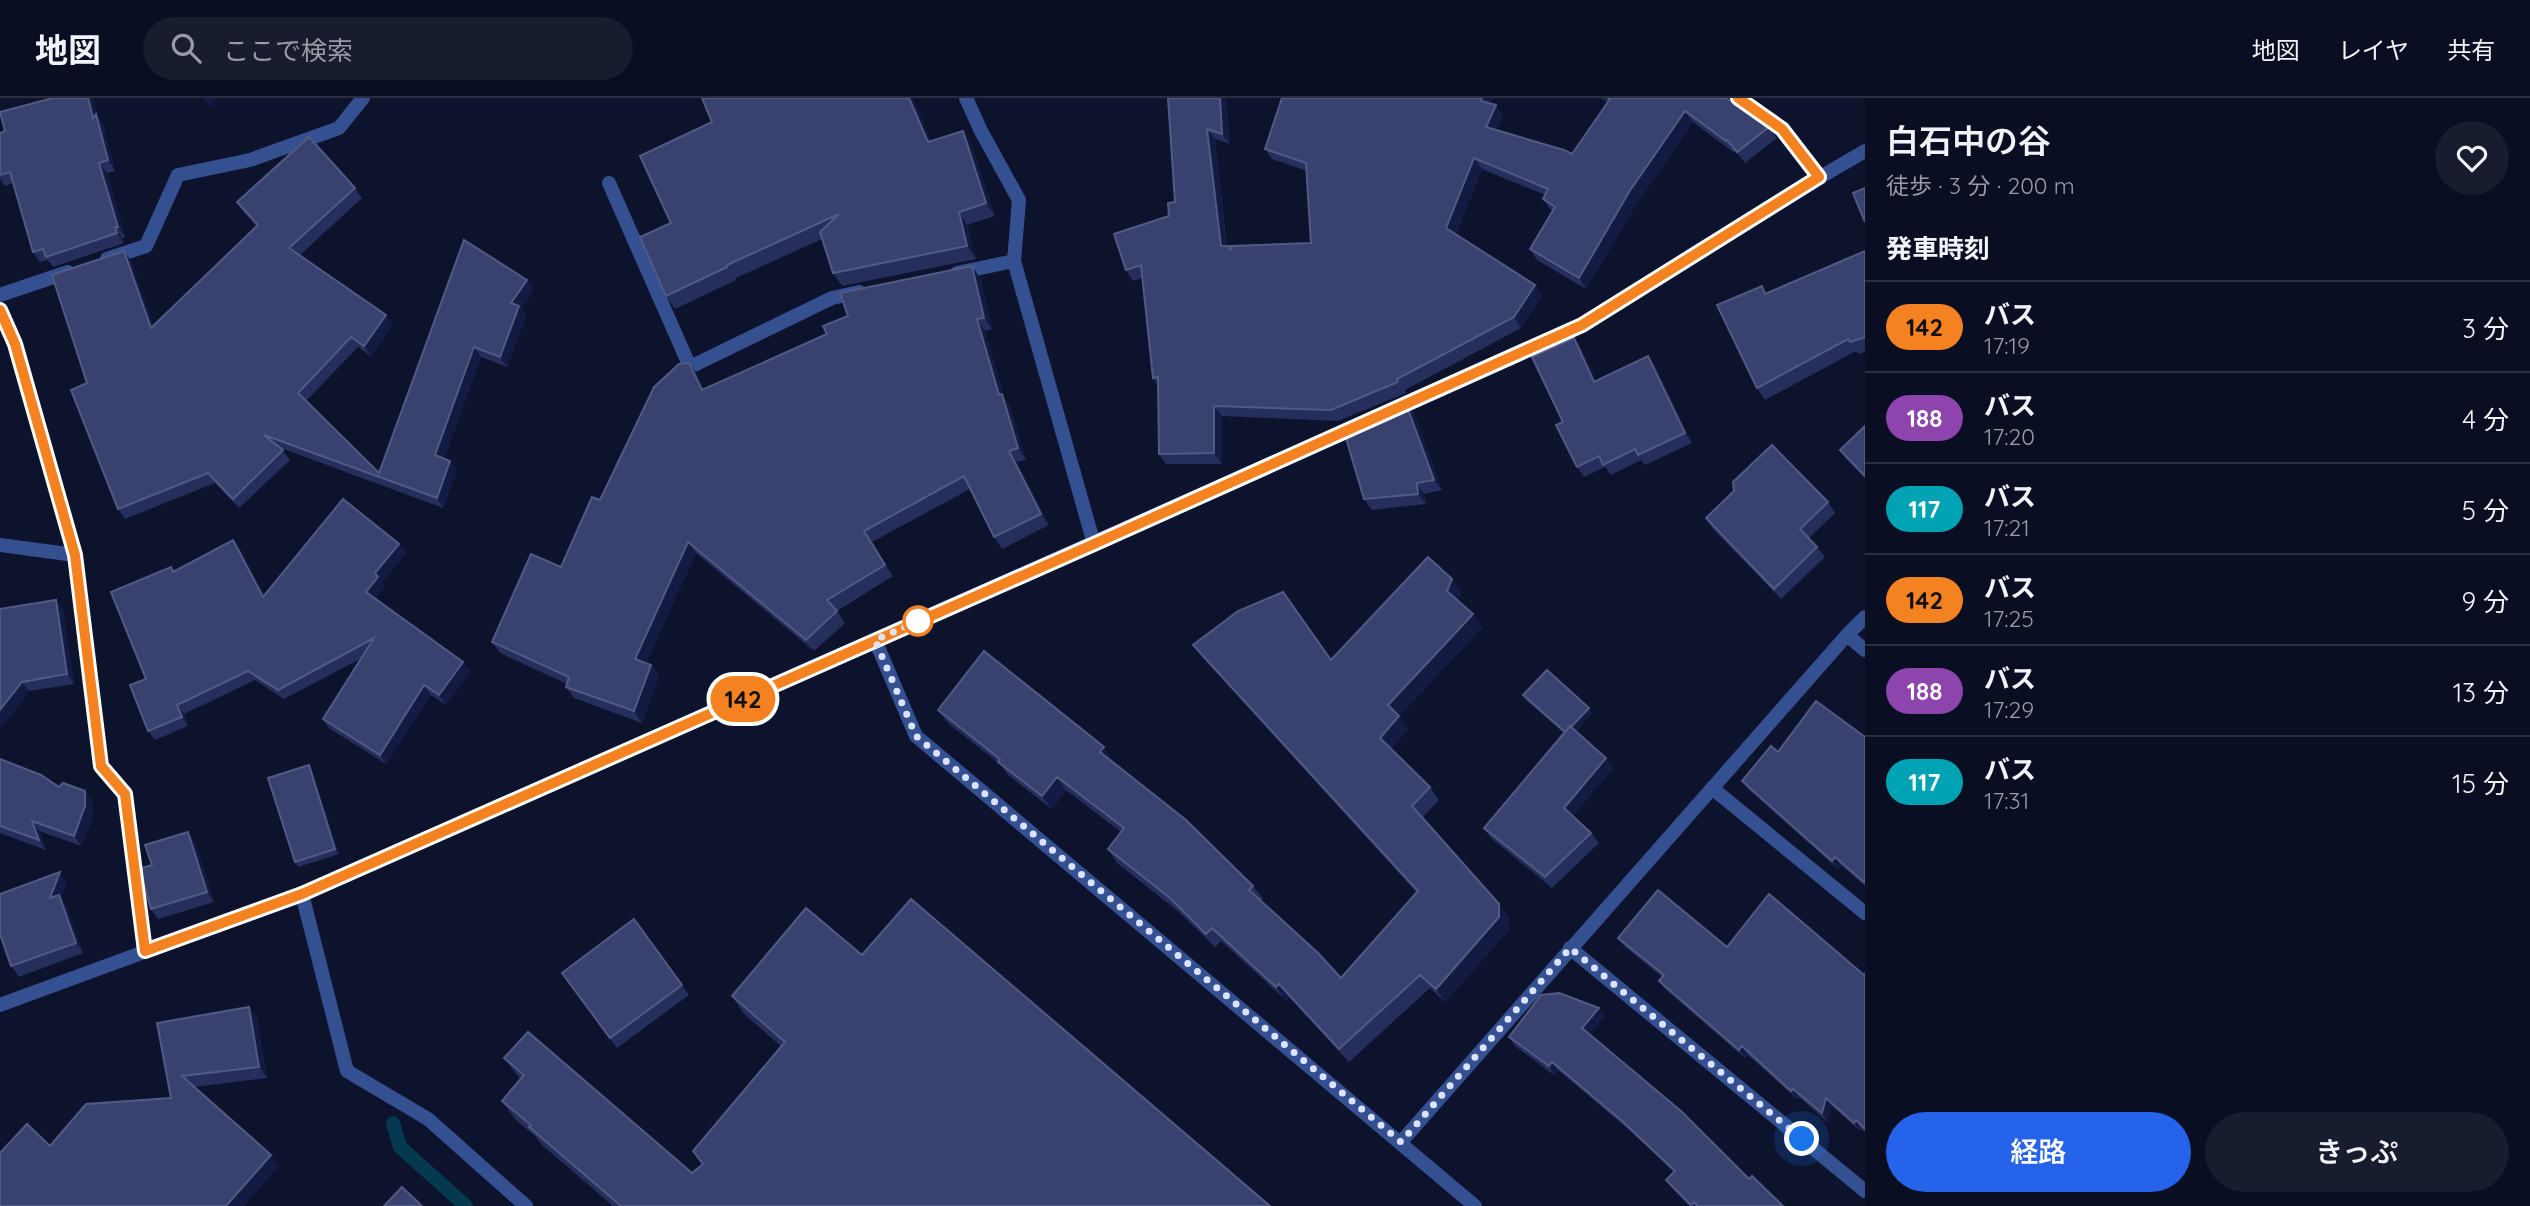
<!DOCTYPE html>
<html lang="ja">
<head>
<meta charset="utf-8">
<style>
  :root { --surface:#0a0e22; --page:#181c2f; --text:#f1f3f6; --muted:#999ca5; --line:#2a2e40; --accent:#2563eb }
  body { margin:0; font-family:Quicksand,"Noto Sans JP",sans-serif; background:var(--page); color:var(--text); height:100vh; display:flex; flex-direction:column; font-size:26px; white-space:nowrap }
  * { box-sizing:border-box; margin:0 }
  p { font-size:23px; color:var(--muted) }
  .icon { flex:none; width:38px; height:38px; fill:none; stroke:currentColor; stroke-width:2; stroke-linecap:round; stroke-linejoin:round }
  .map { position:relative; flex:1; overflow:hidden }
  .side { display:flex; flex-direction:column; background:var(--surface); width:665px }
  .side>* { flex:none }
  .badge { padding:0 14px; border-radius:23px; font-size:24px; line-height:46px }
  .you { position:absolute; width:35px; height:35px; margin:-18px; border:5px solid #fff; border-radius:50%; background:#1a73e8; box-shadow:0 0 0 10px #1a73e833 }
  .map>.badge { position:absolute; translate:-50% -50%; box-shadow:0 0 0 4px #fff }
  h2 { padding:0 21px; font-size:26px; line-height:63px }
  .round { display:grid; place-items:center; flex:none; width:74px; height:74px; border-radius:37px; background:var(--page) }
  .head { display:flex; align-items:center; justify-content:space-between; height:119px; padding:0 21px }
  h1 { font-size:33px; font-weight:600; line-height:52px }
  .button { display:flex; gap:14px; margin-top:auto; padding:14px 21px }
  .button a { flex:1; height:80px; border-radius:42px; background:var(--accent); color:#fff; font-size:28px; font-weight:600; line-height:80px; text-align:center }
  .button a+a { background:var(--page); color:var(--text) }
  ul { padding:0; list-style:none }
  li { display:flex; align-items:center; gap:21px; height:91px; padding:0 21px; border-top:2px solid var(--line) }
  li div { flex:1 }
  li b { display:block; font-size:26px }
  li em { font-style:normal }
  li .badge { min-width:77px; font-weight:700; text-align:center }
  header { display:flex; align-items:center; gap:42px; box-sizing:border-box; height:98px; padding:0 35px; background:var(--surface); border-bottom:2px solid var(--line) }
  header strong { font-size:33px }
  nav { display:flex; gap:38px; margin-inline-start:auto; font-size:24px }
  .search { width:490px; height:63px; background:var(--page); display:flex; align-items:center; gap:18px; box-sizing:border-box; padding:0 24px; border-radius:38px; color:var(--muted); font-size:26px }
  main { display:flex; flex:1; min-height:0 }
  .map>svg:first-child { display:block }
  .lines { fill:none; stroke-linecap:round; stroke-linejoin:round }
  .stream { stroke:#053950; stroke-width:14 }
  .service { stroke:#355091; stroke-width:14 }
  .minor { stroke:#355091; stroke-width:14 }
  .tertiary { stroke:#355091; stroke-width:14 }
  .wall { fill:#262e5c }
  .shaded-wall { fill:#141b42 }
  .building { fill:#39416e; stroke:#525a84; stroke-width:2 }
  .line-casing { stroke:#fff; stroke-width:16 }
  .line { stroke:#f58220; stroke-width:10 }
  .walk { stroke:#dbe3ff; stroke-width:7; stroke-dasharray:0 12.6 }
  .stop-dot { fill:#fff; stroke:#f58220; stroke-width:3.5 }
</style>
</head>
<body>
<header>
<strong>地図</strong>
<div class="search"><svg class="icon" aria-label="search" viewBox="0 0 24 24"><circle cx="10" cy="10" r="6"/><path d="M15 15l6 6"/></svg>ここで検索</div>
<nav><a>地図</a><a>レイヤ</a><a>共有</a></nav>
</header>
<main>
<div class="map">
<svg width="1865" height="1108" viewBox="0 0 1865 1108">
  <rect width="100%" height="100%" fill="#0e132d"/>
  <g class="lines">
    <path class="stream" d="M 393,1025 L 400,1049 L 466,1108"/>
    <path class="service" d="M 1738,0 L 1782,31 L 1820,80
      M 178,77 L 250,62 L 339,30 L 363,0
      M 609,85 L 690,269 L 832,200 L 859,194
      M 957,175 L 1014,163
      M 302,796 L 347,973 L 428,1021 L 526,1108"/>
    <path class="minor" d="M 966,0 L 981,33 L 1019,102 L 1014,163 L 1094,446
      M 107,161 L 146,148 L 178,77
      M 0,197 L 68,174
      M 0,212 L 15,246 L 75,457 L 101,668 L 125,696 L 145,854
      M 0,447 L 75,457
      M 1847,537 L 1865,552
      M 875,542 L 916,638 L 1475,1108
      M 1712,690 L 1865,815
      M 1570,850 L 1865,1093
      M 1401,1044 L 1847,537 L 1865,519"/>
    <path class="tertiary" d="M 1391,312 L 1582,227 L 1800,91 L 1865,53
      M 0,907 L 302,796 L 1360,326"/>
  </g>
  <path class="wall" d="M 53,0 L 91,0 L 93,2 L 96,16 L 103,26 L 115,73 L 107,75 L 125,139 L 122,140 L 124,145 L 53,169 L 48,162 L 40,164 L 33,154 L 13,85 L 5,88 L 0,81 L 0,35 L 5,33 Z
    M 1168,0 L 1226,0 L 1230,46 L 1215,41 L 1227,148 L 1231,150 L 1311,145 L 1307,73 L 1272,61 L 1265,51 L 1282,0 L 1493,0 L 1491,6 L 1496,7 L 1503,18 L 1496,32 L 1572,56 L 1607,5 L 1601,0 L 1726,0 L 1769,29 L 1777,40 L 1745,65 L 1735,52 L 1733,54 L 1693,24 L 1637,105 L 1586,191 L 1537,162 L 1530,151 L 1553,113 L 1550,111 L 1543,101 L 1545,97 L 1482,71 L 1456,136 L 1542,198 L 1521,230 L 1405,292 L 1406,295 L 1338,323 L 1222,318 L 1222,366 L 1166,366 L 1159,356 L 1158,287 L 1153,280 L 1142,180 L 1133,183 L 1126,172 L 1169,118 L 1175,104 Z
    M 712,24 L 971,46 L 995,118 L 967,127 L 976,161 L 842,188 L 833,175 L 822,141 L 736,180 L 736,182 L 675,211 L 666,198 L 671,125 Z
    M 355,90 L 362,100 L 300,157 L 393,227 L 371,258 L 358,249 L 306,303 L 379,375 L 464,142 L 527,182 L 534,192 L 521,211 L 526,218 L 507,269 L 481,259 L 444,361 L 450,363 L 457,373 L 443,410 L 281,350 L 290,362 L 239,410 L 215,385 L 125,421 L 118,411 L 87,285 L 131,163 L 153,228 L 256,128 L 244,114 L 237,104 Z
    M 1865,153 L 1865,254 L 1858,256 L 1856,253 L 1765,302 L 1757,290 L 1762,188 L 1766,195 Z
    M 980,180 L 992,231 L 985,233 L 1004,300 L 1010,308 L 1026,362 L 1017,364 L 1049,427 L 1002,451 L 994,439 L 970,391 L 872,444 L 893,478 L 837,513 L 845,525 L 814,553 L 696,455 L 646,565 L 651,567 L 659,578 L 642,625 L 574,600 L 566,589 L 567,586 L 500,555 L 492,544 L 561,469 L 600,402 L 689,265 L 697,276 L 704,291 L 827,236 Z
    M 1574,240 L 1581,250 L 1596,283 L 1648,258 L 1655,268 L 1692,345 L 1645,367 L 1641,362 L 1611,377 L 1605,369 L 1584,379 L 1577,369 L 1563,324 Z
    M 1405,303 L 1413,313 L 1442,392 L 1424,396 L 1426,406 L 1372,412 L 1364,401 Z
    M 1865,328 L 1865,380 L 1847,362 L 1840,352 Z
    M 1828,404 L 1835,415 L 1809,440 L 1817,449 L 1825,459 L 1781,501 L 1713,431 L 1706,420 Z
    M 233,442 L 240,451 L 264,498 L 399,446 L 406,455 L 382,484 L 385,488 L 375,501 L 470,573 L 446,607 L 431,597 L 386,666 L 329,630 L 323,621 L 362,560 L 284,601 L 255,582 L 184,616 L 188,628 L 155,642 L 148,633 L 146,581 L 171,469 L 175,473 Z
    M 1452,481 L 1461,494 L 1458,503 L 1473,516 L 1482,530 L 1399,618 L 1408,631 L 1391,651 L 1430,689 L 1439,702 L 1422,720 L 1509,819 L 1509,832 L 1445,904 L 1430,890 L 1349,964 L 1289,899 L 1286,902 L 1221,843 L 1215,849 L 1179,814 L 1117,765 L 1108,751 L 1121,734 L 1066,692 L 1052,711 L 1008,677 L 1001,667 L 948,625 L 938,612 L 1113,663 L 1113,664 L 1253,788 L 1263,801 L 1261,803 L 1341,880 L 1417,795 L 1203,560 L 1193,547 L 1331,562 Z
    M 0,511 L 63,512 L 74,586 L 29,593 L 2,628 L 0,625 Z
    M 1523,597 L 1592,615 L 1576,633 L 1606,660 L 1613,670 L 1573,718 L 1591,735 L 1599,745 L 1552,790 L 1491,740 L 1484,730 L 1564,635 L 1527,603 Z
    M 1865,639 L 1865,788 L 1841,767 L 1838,771 L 1748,691 L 1742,683 L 1778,654 Z
    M 0,661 L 59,689 L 93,704 L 93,718 L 81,748 L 39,733 L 46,752 L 0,735 Z
    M 312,673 L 339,756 L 298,769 L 295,764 Z
    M 188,734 L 195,744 L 214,804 L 158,821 L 151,811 L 152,767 Z
    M 67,785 L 61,800 L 66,807 L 83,855 L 19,879 L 11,868 Z
    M 634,821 L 689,897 L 617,950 L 562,875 Z
    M 1618,840 L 1727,849 L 1864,877 L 1865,875 L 1865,1034 L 1861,1031 L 1860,1033 L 1832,1008 L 1827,1024 L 1799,999 L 1797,1001 L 1748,957 L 1745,960 L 1665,891 L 1659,883 L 1662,879 L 1624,848 Z
    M 862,857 L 1270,1108 L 613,1108 L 542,1047 L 536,1039 L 515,1021 L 502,1003 L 520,981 L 504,960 L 692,1075 L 702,1066 L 782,949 L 744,916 L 732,898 Z
    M 249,909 L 257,920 L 267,980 L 194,989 L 279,1068 L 50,1048 L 171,1000 L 157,925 Z
    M 1605,918 L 1589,936 L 1749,1081 L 1783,1108 L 1689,1108 L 1672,1090 L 1666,1082 L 1674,1074 L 1628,1031 L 1558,972 L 1554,977 L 1515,948 L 1509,939 Z"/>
  <path class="shaded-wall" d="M 88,0 L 91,0 L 93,2 L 96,16 L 103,26 L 115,73 L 108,62 L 93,20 Z
    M 203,0 L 218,0 L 210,9 Z
    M 909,0 L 913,0 L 937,57 L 928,44 Z
    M 1220,0 L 1226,0 L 1230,46 L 1222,36 Z
    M 1482,0 L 1493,0 L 1488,14 L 1481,3 Z
    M 1496,7 L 1503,18 L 1493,40 L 1486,29 Z
    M 1685,13 L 1693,24 L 1637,105 L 1586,191 L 1579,180 L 1629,94 Z
    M 1207,31 L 1215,41 L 1228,159 L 1221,148 Z
    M 963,33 L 971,46 L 995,118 L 986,105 Z
    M 1474,60 L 1482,71 L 1454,140 L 1446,130 Z
    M 99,65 L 107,75 L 125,139 L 118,129 Z
    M 959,114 L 967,127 L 976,161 L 967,148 Z
    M 115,129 L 122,140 L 124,145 L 117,135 Z
    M 124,153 L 131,163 L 158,240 L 151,230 Z
    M 972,168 L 980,180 L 992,231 L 984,220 Z
    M 527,182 L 534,192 L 521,211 L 526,218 L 507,269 L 500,259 L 511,205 Z
    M 1535,187 L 1542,198 L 1521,230 L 1514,219 Z
    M 386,217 L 393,227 L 371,258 L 364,248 Z
    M 977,221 L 985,233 L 1004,300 L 1010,308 L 1026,362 L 1018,350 L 999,297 Z
    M 1574,240 L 1581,250 L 1602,294 L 1594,284 Z
    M 474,249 L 481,259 L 442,367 L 435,357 Z
    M 1648,258 L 1655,268 L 1692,345 L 1685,335 Z
    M 689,265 L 697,276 L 710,304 L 702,292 Z
    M 1405,303 L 1413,313 L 1442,392 L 1434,382 Z
    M 1214,308 L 1222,318 L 1222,366 L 1214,355 Z
    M 1009,353 L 1017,364 L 1049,427 L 1041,416 Z
    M 450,363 L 457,373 L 443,410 L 437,400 Z
    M 1417,385 L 1424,396 L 1426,406 L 1418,396 Z
    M 864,433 L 872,444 L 893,478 L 885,467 Z
    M 233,442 L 240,451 L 270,508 L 263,499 Z
    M 688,444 L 696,455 L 643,572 L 635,561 Z
    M 399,446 L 406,455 L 382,484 L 385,488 L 373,504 L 366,494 L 375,475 Z
    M 1452,481 L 1461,494 L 1457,506 L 1447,493 Z
    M 56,502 L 63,512 L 74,586 L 67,576 Z
    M 1473,516 L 1482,530 L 1399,618 L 1408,631 L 1389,653 L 1380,640 L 1388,607 Z
    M 463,564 L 470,573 L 446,607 L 439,597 Z
    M 651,567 L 659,578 L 642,625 L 634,613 Z
    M 22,584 L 29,593 L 2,628 L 0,625 L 0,612 Z
    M 424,587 L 431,597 L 386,666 L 380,657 Z
    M 177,607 L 184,616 L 188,628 L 182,619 Z
    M 1589,610 L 1592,615 L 1570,641 L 1566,635 Z
    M 1104,649 L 1113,663 L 1110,667 L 1100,654 Z
    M 1606,660 L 1613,670 L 1571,720 L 1564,710 Z
    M 309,667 L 312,673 L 339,756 L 335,751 Z
    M 1057,679 L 1066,692 L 1052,711 L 1042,698 Z
    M 85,693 L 93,704 L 93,718 L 81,748 L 74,738 Z
    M 32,723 L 39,733 L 46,752 L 39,742 Z
    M 188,734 L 195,744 L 214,804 L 207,794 Z
    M 1835,759 L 1841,767 L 1838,771 L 1832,763 Z
    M 60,774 L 67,785 L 61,800 L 66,807 L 83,855 L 76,845 L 50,800 Z
    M 1499,806 L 1509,819 L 1509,832 L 1445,904 L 1436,891 Z
    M 1279,886 L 1289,899 L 1286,902 L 1276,889 Z
    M 249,909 L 257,920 L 267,980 L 259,969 Z
    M 1599,910 L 1605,918 L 1588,938 L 1582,930 Z
    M 1742,948 L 1748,957 L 1745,960 L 1739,952 Z
    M 1552,964 L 1558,972 L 1554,977 L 1549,968 Z
    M 1793,991 L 1799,999 L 1797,1001 L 1791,993 Z
    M 1826,1000 L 1832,1008 L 1827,1024 L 1822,1015 Z
    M 1856,1022 L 1861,1031 L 1860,1033 L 1854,1025 Z
    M 271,1057 L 279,1068 L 244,1108 L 226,1108 Z"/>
  <path class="building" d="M 53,0 L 88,0 L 93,20 L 96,16 L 108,62 L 99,65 L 118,129 L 115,129 L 117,135 L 46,159 L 43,151 L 33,154 L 10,74 L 0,77 L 0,35 L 5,33 L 0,14 Z
    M 702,0 L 909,0 L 928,44 L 963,33 L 986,105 L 959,114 L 967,148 L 833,175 L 820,134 L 839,116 L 727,167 L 727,169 L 666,198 L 640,139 L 671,125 L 640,58 L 712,24 Z
    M 1168,0 L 1220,0 L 1222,36 L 1207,31 L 1221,148 L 1230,148 L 1230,153 L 1232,148 L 1311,145 L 1306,65 L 1265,51 L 1282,0 L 1482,0 L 1481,3 L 1496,7 L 1486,29 L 1564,52 L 1572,56 L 1610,1 L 1608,0 L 1726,0 L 1769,29 L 1737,54 L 1727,42 L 1726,43 L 1685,13 L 1629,94 L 1579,180 L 1530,151 L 1555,109 L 1543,101 L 1548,91 L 1474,60 L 1446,130 L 1535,187 L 1514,219 L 1397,281 L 1398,284 L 1331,312 L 1214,308 L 1214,355 L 1159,356 L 1158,279 L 1153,280 L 1141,167 L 1126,172 L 1114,136 L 1169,118 L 1168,105 L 1175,104 Z
    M 309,39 L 355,90 L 289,150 L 386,217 L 364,248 L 351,239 L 298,295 L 379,375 L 464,142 L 527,182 L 511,205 L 519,208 L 500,259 L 474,249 L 435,357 L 450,363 L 437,400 L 264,337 L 283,352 L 233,401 L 208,375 L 118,411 L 71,292 L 87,285 L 52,177 L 124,153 L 151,230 L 258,127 L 237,104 Z
    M 1865,90 L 1865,124 L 1853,95 Z
    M 1865,153 L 1865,239 L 1850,244 L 1848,241 L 1757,290 L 1717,207 L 1762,188 L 1765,196 Z
    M 972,168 L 984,220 L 977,221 L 999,297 L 1002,296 L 1018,350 L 1009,353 L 1041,416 L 994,439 L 964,378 L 864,433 L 885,467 L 827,502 L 837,513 L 806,542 L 688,444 L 635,561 L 651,567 L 634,613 L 566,589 L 569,579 L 492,544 L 531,456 L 561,469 L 592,399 L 600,402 L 654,289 L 679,266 L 689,265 L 702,292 L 827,236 L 823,228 L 848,218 L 840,195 Z
    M 1574,240 L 1594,284 L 1648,258 L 1685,335 L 1638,357 L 1635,351 L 1603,367 L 1599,358 L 1577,369 L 1556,327 L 1563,324 L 1532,259 Z
    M 1405,303 L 1434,382 L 1417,385 L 1418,396 L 1364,401 L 1343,330 Z
    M 1865,328 L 1865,378 L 1840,352 Z
    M 1772,347 L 1828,404 L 1800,431 L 1817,449 L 1774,491 L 1706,420 L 1734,393 L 1733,384 Z
    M 343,401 L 399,446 L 375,475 L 378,479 L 366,494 L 463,564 L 439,597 L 424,587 L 380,657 L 323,621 L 374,540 L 278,592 L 248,573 L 177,607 L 182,619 L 148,633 L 130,587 L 146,581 L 111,494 L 171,469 L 173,474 L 233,442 L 263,499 Z
    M 1428,459 L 1452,481 L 1447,493 L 1473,516 L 1388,607 L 1399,618 L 1380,640 L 1430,689 L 1412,708 L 1499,806 L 1499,819 L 1436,891 L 1420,877 L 1339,951 L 1279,886 L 1276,889 L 1212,830 L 1206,836 L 1170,800 L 1108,751 L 1124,730 L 1057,679 L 1042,698 L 998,664 L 1000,661 L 938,612 L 984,553 L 1104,649 L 1100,654 L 1186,722 L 1253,788 L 1249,792 L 1318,855 L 1341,880 L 1418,793 L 1193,547 L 1238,513 L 1283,494 L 1331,562 Z
    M 56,502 L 67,576 L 22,584 L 0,612 L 0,511 Z
    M 1547,572 L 1589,610 L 1571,629 L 1570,628 L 1565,634 L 1523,597 Z
    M 1816,603 L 1865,639 L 1865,785 L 1835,759 L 1832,763 L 1742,683 L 1771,648 L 1778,654 Z
    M 1570,628 L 1606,660 L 1564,710 L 1591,735 L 1545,779 L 1484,730 Z
    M 0,661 L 41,677 L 59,689 L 63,685 L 85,693 L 85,708 L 74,738 L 32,723 L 39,742 L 0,728 Z
    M 309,667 L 335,751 L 295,764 L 268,680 Z
    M 188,734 L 207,794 L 151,811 L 139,771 L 152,767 L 145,747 Z
    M 60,774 L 50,800 L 59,797 L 76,845 L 11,868 L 0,836 L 0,796 Z
    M 1658,792 L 1727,849 L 1769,796 L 1864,877 L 1865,875 L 1865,1031 L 1856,1022 L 1854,1025 L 1826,1000 L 1822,1015 L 1793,991 L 1791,993 L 1742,948 L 1739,952 L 1659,883 L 1664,877 L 1618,840 Z
    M 911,801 L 1270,1108 L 621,1108 L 529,1029 L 531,1027 L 502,1003 L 524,977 L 504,960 L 528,934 L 692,1075 L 703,1066 L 693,1053 L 785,944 L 732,898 L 806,810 L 862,857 Z
    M 634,821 L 682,887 L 610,940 L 562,875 Z
    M 1559,895 L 1599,910 L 1582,930 L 1682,1014 L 1749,1081 L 1752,1078 L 1783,1108 L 1698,1108 L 1694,1104 L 1691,1107 L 1666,1082 L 1675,1073 L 1622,1023 L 1552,964 L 1549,968 L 1509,939 L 1541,897 Z
    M 249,909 L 259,969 L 182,978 L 271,1057 L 226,1108 L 0,1108 L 0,1055 L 27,1026 L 50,1048 L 86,1006 L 171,1000 L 157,925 Z
    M 402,1089 L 422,1108 L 384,1108 Z"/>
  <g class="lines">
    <g class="line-casing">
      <path id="line" d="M 0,212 L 15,246 L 75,457 L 101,668 L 125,696 L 145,853 L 302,796 L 1094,446 L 1582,227 L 1819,79 L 1782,31 L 1738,0"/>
    </g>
    <use href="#line" class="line"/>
    <path class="walk" d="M 918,523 L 923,521 L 875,542 L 916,638 L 1401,1044 L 1570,850 L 1802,1041"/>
  </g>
  <circle class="stop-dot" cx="918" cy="523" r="14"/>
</svg>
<div class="you" style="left:1802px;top:1041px"></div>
<b class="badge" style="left:743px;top:601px;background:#f58220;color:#111">142</b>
</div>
<section class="side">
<div class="head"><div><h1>白石中の谷</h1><p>徒歩 · 3 分 · 200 m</p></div><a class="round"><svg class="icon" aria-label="heart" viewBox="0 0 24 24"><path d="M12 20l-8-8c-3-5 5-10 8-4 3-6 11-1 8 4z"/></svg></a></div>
<h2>発車時刻</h2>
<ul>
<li><span class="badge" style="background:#f58220;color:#111">142</span><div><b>バス</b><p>17:19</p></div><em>3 分</em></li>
<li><span class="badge" style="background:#8e44ad;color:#fff">188</span><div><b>バス</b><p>17:20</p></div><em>4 分</em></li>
<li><span class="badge" style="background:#00a3b4;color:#fff">117</span><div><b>バス</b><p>17:21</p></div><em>5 分</em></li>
<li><span class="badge" style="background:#f58220;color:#111">142</span><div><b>バス</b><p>17:25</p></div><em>9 分</em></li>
<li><span class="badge" style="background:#8e44ad;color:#fff">188</span><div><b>バス</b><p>17:29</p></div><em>13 分</em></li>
<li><span class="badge" style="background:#00a3b4;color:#fff">117</span><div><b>バス</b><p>17:31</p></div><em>15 分</em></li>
</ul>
<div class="button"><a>経路</a><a>きっぷ</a></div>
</section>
</main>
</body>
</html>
